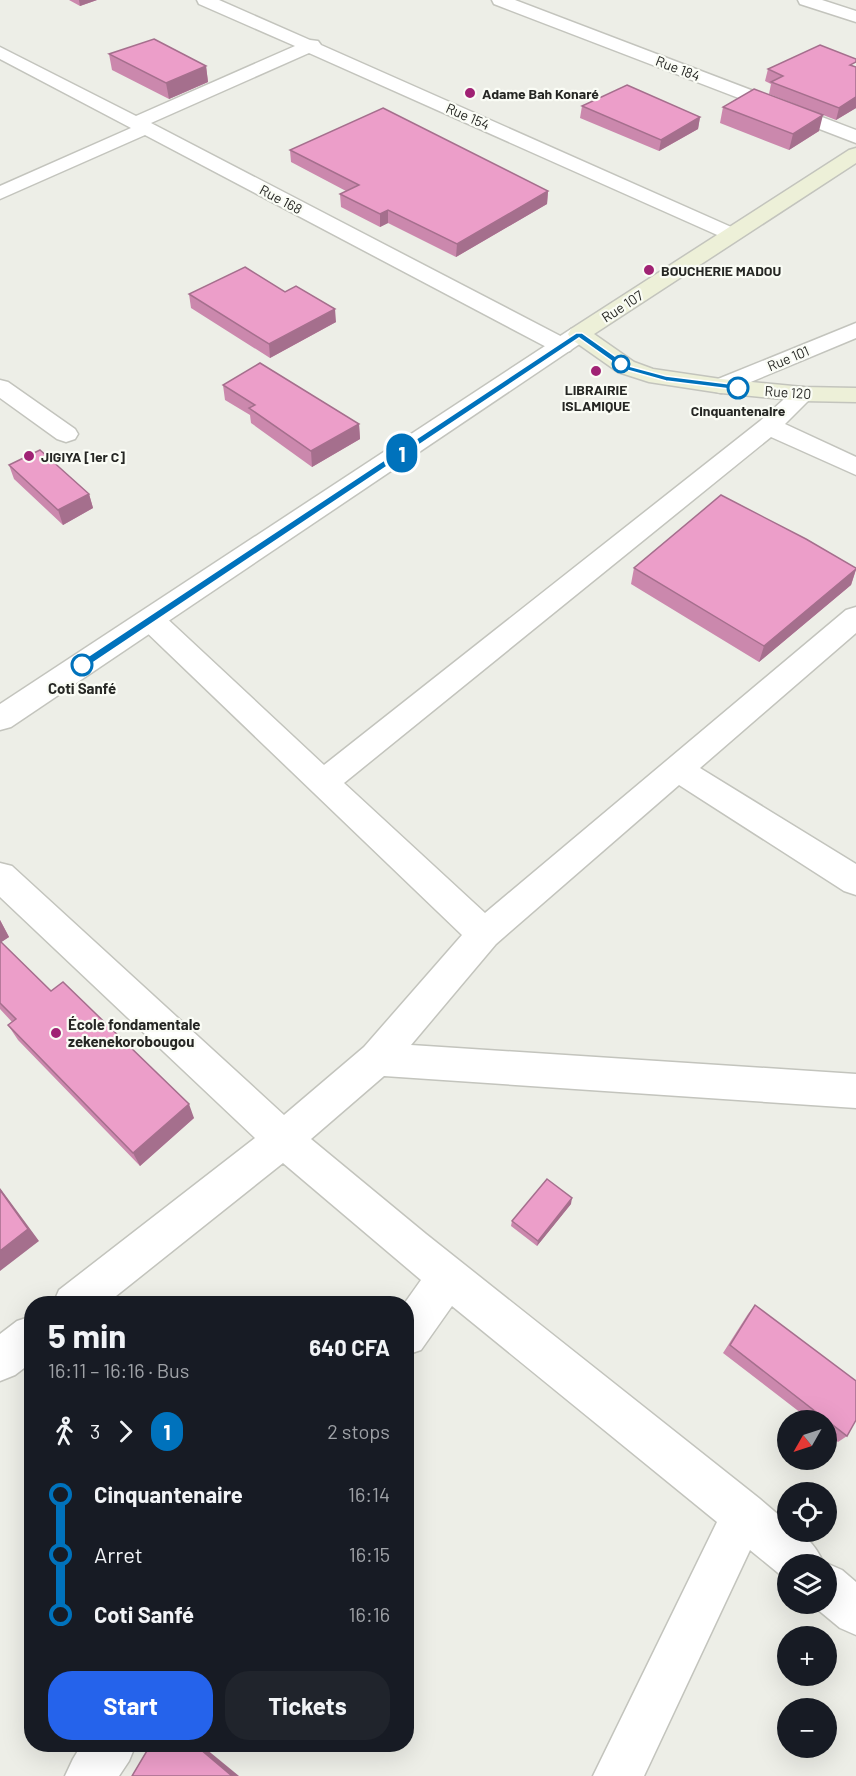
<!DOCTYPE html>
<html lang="en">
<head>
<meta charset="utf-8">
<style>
  :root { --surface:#171b24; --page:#20242c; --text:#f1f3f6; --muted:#9ea1a6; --accent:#2563eb }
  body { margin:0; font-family:Barlow,sans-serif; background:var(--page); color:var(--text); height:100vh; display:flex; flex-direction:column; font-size:22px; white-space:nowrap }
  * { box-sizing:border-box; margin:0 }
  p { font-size:20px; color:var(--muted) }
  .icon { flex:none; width:33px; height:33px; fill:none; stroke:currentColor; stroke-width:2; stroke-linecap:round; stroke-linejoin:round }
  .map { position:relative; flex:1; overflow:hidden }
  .drawer { position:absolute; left:24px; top:1296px; width:390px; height:456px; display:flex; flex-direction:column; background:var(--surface); border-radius:24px; box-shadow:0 6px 24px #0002 }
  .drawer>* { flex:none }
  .badge { padding:0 12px; border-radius:20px; font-size:21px; line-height:39px }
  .needle { width:39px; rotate:231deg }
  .tools { position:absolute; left:777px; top:1410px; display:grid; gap:12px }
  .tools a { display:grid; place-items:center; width:60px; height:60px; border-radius:50%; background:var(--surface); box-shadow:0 6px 24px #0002; font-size:30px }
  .map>.badge { position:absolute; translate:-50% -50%; box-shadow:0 0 0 3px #fff }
  .legs { display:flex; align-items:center; gap:9px; height:66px; padding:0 24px; font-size:20px }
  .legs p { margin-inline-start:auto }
  .headline { display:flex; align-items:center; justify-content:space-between; height:102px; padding:0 24px }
  h1 { font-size:33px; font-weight:700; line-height:45px }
  .cta { display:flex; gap:12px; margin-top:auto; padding:12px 24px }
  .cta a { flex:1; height:69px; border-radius:24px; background:var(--accent); color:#fff; font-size:24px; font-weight:700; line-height:69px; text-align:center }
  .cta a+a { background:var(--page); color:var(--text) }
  ul { padding:0 24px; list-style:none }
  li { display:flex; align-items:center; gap:21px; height:60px; font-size:22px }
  li i { display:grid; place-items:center; width:9px; height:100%; margin:0 8px; background:currentColor }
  li i::after { content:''; width:15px; height:15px; margin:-8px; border:4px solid; border-radius:50%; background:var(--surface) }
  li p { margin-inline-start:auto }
  li:first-child i { background:linear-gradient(#0000 50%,currentColor 0) }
  li:last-child i { background:linear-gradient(currentColor 50%,#0000 0) }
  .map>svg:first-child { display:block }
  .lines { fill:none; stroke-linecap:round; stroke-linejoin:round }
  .minor-casing { stroke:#c3c4bd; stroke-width:3 }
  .tertiary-casing { stroke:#c3c4bd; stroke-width:3 }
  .secondary-casing { stroke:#c3c4bd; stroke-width:3 }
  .minor { fill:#fff; fill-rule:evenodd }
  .tertiary { fill:#fff; fill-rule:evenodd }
  .secondary { fill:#edf0d8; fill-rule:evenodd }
  .wall { fill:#cb88ad }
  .shaded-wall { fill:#a56f8d }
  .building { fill:#ec9ec9; stroke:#a56f8d; stroke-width:1.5 }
  .line-1 { fill:#0072bc; stroke:#fff; stroke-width:1.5 }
  .poi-dot { fill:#a02274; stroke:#fafcf5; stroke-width:2 }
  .stop-1-dot { fill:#fff; stroke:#0072bc; stroke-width:3 }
  .labels { text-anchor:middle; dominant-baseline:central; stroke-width:4.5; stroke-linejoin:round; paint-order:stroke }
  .far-street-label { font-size:14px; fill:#262724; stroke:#fafcf5 }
  .far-poi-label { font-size:14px; font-weight:bold; fill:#262724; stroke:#fafcf5; text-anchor:start }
  .far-stop-label { font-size:14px; font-weight:bold; fill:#262724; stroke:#fafcf5 }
  .stop-label { font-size:15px; font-weight:bold; fill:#262724; stroke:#fafcf5 }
  .poi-label { font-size:15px; font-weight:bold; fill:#262724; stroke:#fafcf5; text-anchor:start }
</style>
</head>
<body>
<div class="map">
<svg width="856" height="1776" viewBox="0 0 856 1776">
  <rect width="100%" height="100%" fill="#edeee7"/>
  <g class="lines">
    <g class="minor-casing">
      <path id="minor" d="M 197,0 L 219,0 L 310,40 L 318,41 L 321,45 L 738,230 L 741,234 L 738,238 L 731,240 L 724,238 L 309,53 L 151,123 L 570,341 L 574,346 L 570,351 L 562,353 L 554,351 L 145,135 L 0,199 L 0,186 L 131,128 L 0,59 L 0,47 L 136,116 L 295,46 L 199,4 Z
        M 492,0 L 515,0 L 856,130 L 856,143 L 494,4 Z
        M 798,0 L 822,0 L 856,11 L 856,22 L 800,4 Z
        M 856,323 L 856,338 L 729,391 L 721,393 L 713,391 L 709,386 L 713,381 Z
        M 0,380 L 8,382 L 75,429 L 78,434 L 75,439 L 66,442 L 57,439 L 0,398 Z
        M 803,387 L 811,389 L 815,394 L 785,424 L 856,457 L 856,475 L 771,437 L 344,783 L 485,913 L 846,610 L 856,607 L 856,633 L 700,768 L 856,864 L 856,895 L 844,891 L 679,785 L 496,944 L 411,1045 L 856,1074 L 856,1108 L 384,1076 L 311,1139 L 426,1234 L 760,1499 L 788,1523 L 788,1532 C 806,1532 817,1548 824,1564 L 826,1563 L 842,1570 L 856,1582 L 856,1635 L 840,1628 L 811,1604 L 826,1604 L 826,1564 L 788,1564 L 788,1581 L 750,1550 L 644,1776 L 593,1776 L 717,1522 L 452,1306 L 421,1350 L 406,1355 L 406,1304 L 404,1304 L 421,1280 L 283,1163 L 106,1304 L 53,1304 L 59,1290 L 255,1138 L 0,897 L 0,863 L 12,866 L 284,1115 L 364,1047 L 462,935 L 141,627 L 137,620 L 141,613 L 151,610 L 161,613 L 324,765 L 760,421 L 795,389 Z
        M 32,1316 L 32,1362 L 15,1375 L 0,1381 L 0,1334 L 17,1321 Z
        M 82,1744 L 136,1744 L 129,1761 L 119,1776 L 65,1776 L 73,1759 Z"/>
    </g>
    <g class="tertiary-casing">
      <path id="tertiary" d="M 579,327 L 587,329 L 590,334 L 587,339 L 11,727 L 0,730 L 0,704 L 571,329 Z"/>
    </g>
    <g class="secondary-casing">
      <path id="secondary" d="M 856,148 L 856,163 L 594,334 L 634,362 L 653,369 L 721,379 L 803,387 L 856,388 L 856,402 L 803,401 L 721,393 L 649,382 L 618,372 L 571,339 L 568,334 L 571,329 L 849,150 Z"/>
    </g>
    <use href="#minor" class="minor"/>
    <use href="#tertiary" class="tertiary"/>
    <use href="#secondary" class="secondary"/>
  </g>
  <path class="wall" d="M 69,0 L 97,0 L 80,6 Z
    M 109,54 L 206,66 L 208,82 L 169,99 L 112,70 Z
    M 768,69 L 856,108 L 836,120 L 769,94 L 771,84 L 765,81 Z
    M 582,106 L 700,117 L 698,129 L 659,151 L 580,118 Z
    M 723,107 L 819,131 L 789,150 L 720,123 Z
    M 290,150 L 548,191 L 547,204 L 456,257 L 388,223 L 380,227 L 341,207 L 340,194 L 346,191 L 291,162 Z
    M 189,294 L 336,322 L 270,358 L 191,308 Z
    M 223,385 L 359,424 L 360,439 L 312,467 L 251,423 L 250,415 L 225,400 Z
    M 9,465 L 89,494 L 93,508 L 63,525 L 14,479 Z
    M 634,568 L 856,568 L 856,570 L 851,585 L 759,662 L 631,584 Z
    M 0,920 L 9,937 L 1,942 L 51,991 L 194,1118 L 140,1166 L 18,1040 L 8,1025 L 12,1022 L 0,1009 Z
    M 571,1204 L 537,1246 L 511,1226 L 512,1221 Z
    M 755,1305 L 847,1436 L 838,1442 L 826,1433 L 826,1420 L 810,1420 L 723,1353 L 748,1314 Z"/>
  <path class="shaded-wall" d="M 79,0 L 97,0 L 80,6 Z
    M 206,66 L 208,82 L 169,99 L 166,83 Z
    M 856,97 L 856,108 L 836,120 L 839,108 Z
    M 823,115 L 819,131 L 789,150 L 793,134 Z
    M 700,117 L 698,129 L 659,151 L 661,140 Z
    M 548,191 L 547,204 L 456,257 L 457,244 Z
    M 388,210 L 388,223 L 380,227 L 380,214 Z
    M 335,309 L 336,322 L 270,358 L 269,344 Z
    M 359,424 L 360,439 L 312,467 L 311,451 Z
    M 89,494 L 93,508 L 63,525 L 58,510 Z
    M 856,569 L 851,585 L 759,662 L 764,646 Z
    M 0,920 L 9,937 L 0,943 Z
    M 189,1104 L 194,1118 L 140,1166 L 133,1153 Z
    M 0,1188 L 39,1241 L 0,1271 Z
    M 572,1198 L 571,1204 L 537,1246 L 538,1241 Z
    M 194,1744 L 200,1744 L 239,1776 L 232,1776 Z"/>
  <path class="building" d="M 154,39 L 206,66 L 166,83 L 109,54 Z
    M 820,45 L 856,59 L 856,62 L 850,65 L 856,67 L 856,97 L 839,108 L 771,82 L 783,76 L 768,69 Z
    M 627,85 L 700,117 L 661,140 L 582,106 Z
    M 754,89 L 823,115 L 793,134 L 723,107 Z
    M 383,108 L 548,191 L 457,244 L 388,210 L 380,214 L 340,194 L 359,185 L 290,150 Z
    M 245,267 L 285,292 L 296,286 L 335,309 L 269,344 L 189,294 Z
    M 260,363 L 359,424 L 311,451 L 249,408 L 255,405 L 223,385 Z
    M 40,450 L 89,494 L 58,510 L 9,465 Z
    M 721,495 L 806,539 L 856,568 L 856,569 L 764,646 L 634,568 Z
    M 0,941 L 51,991 L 63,982 L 189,1104 L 133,1153 L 8,1025 L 16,1019 L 0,1003 Z
    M 547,1179 L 572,1198 L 538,1241 L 512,1221 Z
    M 0,1190 L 28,1229 L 0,1251 Z
    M 755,1305 L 856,1381 L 856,1420 L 847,1436 L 730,1345 Z
    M 151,1744 L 194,1744 L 232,1776 L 132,1776 Z"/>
  <path class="line-1" d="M 576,333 L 582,333 L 629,366 L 666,376 L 738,385 L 743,388 L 738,390 L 666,381 L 623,369 L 579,338 L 85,668 L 78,668 L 78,663 Z"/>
  <g class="poi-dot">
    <circle cx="470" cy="93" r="6"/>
    <circle cx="649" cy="270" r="6"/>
    <circle cx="596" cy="371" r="6"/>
    <circle cx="29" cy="456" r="6"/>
    <circle cx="56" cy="1033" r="6"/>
  </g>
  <g class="stop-1-dot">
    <circle cx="621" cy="364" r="8"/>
    <circle cx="738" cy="388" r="10"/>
    <circle cx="82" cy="665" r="10"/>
  </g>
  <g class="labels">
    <g class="far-street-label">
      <text transform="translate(678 68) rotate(21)">Rue 184</text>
      <text transform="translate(468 116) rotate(24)">Rue 154</text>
      <text transform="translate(281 199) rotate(28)">Rue 168</text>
      <text transform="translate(622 306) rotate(-33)">Rue 107</text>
      <text transform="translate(788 358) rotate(-23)">Rue 101</text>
      <text transform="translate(788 392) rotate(4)">Rue 120</text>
    </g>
    <g class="far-poi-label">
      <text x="482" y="93">Adame Bah Konaré</text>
      <text x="661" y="270">BOUCHERIE MADOU</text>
      <text x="596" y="389" text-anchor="middle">LIBRAIRIE<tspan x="596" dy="16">ISLAMIQUE</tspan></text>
      <text x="41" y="456">JIGIYA [1er C]</text>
    </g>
    <g class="far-stop-label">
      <text x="738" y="410">Cinquantenaire</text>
    </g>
    <g class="stop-label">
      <text x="82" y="688">Coti Sanfé</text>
    </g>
    <g class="poi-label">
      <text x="68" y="1024">École fondamentale<tspan x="68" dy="17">zekenekorobougou</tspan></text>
    </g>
  </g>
</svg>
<div class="tools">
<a><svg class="needle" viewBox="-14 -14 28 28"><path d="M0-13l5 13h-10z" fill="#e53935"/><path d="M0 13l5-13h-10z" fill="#9ea1a6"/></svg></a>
<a><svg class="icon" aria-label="locate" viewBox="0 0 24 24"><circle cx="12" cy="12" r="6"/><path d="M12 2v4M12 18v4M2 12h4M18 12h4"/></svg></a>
<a><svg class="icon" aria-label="layers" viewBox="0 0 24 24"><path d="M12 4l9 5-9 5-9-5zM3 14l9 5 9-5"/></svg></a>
<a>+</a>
<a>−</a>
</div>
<b class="badge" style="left:402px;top:453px;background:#0072bc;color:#fff">1</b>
<section class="drawer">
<div class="headline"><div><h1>5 min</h1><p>16:11 – 16:16 · Bus</p></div><b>640 CFA</b></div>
<div class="legs"><svg class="icon" aria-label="walk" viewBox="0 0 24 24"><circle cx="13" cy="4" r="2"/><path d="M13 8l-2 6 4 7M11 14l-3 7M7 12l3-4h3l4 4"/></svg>3<svg class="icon" aria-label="forward" viewBox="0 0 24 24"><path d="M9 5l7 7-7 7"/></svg><b class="badge" style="background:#0072bc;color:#fff">1</b><p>2 stops</p></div>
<ul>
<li><i style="color:#0072bc"></i><b>Cinquantenaire</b><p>16:14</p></li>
<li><i style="color:#0072bc"></i><span>Arret</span><p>16:15</p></li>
<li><i style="color:#0072bc"></i><b>Coti Sanfé</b><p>16:16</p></li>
</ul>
<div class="cta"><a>Start</a><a>Tickets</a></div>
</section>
</div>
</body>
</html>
